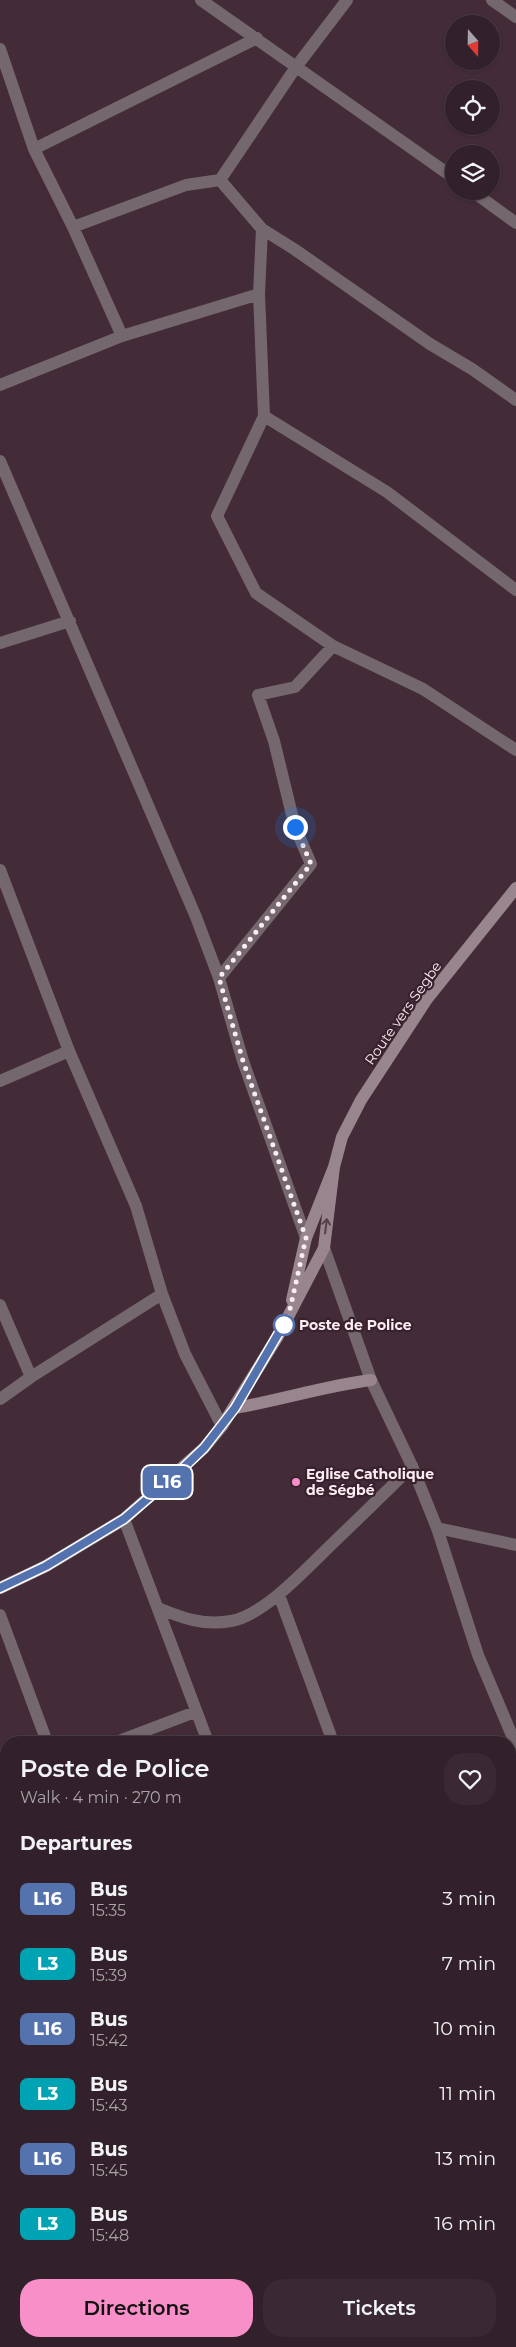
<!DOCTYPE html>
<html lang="en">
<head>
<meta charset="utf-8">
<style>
  :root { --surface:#32212a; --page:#3a2932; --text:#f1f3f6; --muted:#a8a3a8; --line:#4d3e47; --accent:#f98fc9 }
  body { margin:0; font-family:Montserrat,sans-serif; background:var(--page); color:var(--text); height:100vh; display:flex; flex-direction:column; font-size:19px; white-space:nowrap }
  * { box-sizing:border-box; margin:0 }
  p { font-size:16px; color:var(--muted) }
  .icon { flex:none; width:28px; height:28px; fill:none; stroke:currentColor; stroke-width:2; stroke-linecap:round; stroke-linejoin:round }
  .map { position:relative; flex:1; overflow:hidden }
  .side { position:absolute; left:0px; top:1736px; width:516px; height:611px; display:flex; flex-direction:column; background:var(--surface); border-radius:20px 20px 0 0; box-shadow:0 1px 4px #0004,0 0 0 1px var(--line) }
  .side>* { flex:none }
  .badge { padding:0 10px; border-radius:8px; font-size:18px; line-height:32px }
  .needle { width:32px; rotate:160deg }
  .controls { position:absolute; left:445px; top:15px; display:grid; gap:10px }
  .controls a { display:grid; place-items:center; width:55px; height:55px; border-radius:50%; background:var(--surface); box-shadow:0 1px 4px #0004,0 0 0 1px var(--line); font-size:25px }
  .you { position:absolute; width:25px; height:25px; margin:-12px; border:4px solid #fff; border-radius:50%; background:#1a73e8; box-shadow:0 0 0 8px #1a73e833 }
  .map>.badge { position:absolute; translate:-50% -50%; box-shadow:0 0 0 2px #fff }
  h2 { padding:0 20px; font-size:19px; line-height:45px }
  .round { display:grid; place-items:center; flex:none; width:52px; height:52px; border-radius:20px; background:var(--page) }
  .head { display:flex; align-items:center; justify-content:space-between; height:85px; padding:0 20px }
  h1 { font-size:24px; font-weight:600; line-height:38px }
  .action { display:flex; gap:10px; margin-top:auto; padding:10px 20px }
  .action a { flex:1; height:58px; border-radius:20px; background:var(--accent); color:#111; font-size:20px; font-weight:600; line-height:58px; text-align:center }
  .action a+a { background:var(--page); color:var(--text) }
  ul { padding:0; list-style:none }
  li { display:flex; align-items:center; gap:15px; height:65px; padding:0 20px }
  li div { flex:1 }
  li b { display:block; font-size:19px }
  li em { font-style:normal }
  li .badge { min-width:55px; font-weight:700; text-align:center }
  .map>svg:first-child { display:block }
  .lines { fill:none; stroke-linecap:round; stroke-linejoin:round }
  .minor { stroke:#74686e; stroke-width:12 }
  .tertiary { stroke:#74686e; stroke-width:12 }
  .secondary { stroke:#98858e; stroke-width:12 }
  .oneway { stroke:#56404b }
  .line-casing { stroke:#fff; stroke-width:11 }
  .line { stroke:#5472ae; stroke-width:8 }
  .walk { stroke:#fcecf4; stroke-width:5; stroke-dasharray:0 9 }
  .stop-dot { fill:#fff; stroke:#5472ae; stroke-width:2.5 }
  .poi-dot { fill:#f98fc9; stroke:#39222e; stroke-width:2 }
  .labels { text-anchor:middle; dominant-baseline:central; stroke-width:4.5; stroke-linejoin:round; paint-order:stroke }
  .street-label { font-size:14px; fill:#fcecf4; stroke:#39222e }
  .stop-label { font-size:14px; font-weight:bold; fill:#fcecf4; stroke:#39222e; text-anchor:start }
  .poi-label { font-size:14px; font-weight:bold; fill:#fcecf4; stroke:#39222e; text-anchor:start }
</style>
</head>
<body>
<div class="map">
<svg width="516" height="2347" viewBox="0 0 516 2347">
  <rect width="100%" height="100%" fill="#432c38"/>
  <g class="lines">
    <path class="minor" d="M 201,0 L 454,178
      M 492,0 L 516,17
      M 0,49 L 34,149 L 73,227 L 186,185 L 220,180 L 296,67 L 347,0
      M 34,149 L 257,38
      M 220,180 L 262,229 L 294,249 L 430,344 L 472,369 L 516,400
      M 472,191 L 516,223
      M 73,227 L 122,336
      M 262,229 L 259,294 L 264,416 L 387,492 L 516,590
      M 0,385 L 122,336 L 259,294
      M 0,461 L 196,917 L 219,978 L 243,1061 L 306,1238
      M 0,643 L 70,621
      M 333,646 L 423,689 L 516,750
      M 0,870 L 69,1051 L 136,1206 L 162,1294 L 185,1354 L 222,1426
      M 219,978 L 311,864 L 295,827 L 274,741 L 258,695 L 295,687 L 333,646 L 256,593 L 217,516 L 264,416
      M 0,1081 L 69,1051
      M 0,1305 L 31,1377
      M 0,1399 L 31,1377 L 162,1294
      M 124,1519 L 208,1742
      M 437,1528 L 516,1545
      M 279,1595 L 333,1742
      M 158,1608 C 182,1618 204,1626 231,1621 C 265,1615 308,1567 333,1543 C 359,1518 386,1492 412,1466
      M 0,1615 L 47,1742
      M 116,1742 L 195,1712
      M 0,1786 L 6,1783
      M 0,2075 L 6,2097
      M 510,2156 L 516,2171
      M 0,2216 L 6,2213
      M 510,2320 L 516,2318
      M 79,2341 L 80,2347
      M 256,2341 L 258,2347
      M 423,2341 L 425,2347
      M 447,2347 L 460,2341"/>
    <path class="tertiary" d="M 324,1248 L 371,1380 L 412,1466 L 437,1528 L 478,1655 L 516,1745"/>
    <path class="secondary" d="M 292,1300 L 306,1238 L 334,1167 L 342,1137 L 361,1100 L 427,999 L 516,888
      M 235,1408 C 281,1400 325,1386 371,1380
      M 0,1588 L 46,1566 L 124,1519 L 204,1448 L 222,1426 L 278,1336 L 324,1248 L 334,1167"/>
  </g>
  <defs><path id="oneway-shaft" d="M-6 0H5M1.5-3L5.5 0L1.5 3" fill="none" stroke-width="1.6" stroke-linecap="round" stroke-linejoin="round" transform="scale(1.25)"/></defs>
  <use class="oneway" href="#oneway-shaft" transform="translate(326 1226) rotate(-83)"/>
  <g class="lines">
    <g class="line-casing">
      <path id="line" d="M 0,1588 L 46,1566 L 124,1519 L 181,1470 L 204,1448 L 235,1408 L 284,1324"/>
    </g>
    <use href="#line" class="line"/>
    <path class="walk" d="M 284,1325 L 288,1318 L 306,1238 L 243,1061 L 219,978 L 311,864 L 295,827"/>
  </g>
  <circle class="stop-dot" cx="284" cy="1325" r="10"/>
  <circle class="poi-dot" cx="296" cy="1482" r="5"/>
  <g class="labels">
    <g class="street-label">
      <text transform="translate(403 1013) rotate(-55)">Route vers Segbe</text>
    </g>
    <g class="stop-label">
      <text x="299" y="1325">Poste de Police</text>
    </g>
    <g class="poi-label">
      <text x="306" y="1474">Eglise Catholique<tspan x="306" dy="16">de Ségbé</tspan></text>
    </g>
  </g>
</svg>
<div class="controls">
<a><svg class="needle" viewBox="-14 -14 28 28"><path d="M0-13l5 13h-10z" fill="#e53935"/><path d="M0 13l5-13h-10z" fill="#a8a3a8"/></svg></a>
<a><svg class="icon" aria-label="locate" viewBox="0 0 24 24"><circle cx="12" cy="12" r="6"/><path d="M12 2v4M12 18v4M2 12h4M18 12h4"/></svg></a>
<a><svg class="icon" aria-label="layers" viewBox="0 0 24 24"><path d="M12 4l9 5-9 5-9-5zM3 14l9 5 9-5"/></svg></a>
</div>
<div class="you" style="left:295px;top:827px"></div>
<b class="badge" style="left:167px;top:1482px;background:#5472ae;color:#fff">L16</b>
<section class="side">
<div class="head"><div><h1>Poste de Police</h1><p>Walk · 4 min · 270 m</p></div><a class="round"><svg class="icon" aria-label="heart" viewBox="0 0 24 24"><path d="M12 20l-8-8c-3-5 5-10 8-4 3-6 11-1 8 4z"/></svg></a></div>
<h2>Departures</h2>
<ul>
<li><span class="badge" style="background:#5472ae;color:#fff">L16</span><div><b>Bus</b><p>15:35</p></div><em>3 min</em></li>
<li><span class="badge" style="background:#00a3b4;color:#fff">L3</span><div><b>Bus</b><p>15:39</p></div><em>7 min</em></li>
<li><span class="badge" style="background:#5472ae;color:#fff">L16</span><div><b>Bus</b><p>15:42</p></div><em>10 min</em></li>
<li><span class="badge" style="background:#00a3b4;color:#fff">L3</span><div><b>Bus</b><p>15:43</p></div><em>11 min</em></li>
<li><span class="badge" style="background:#5472ae;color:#fff">L16</span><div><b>Bus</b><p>15:45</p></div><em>13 min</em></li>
<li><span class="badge" style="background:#00a3b4;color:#fff">L3</span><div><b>Bus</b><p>15:48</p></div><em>16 min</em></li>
</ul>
<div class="action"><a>Directions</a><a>Tickets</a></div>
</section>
</div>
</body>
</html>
